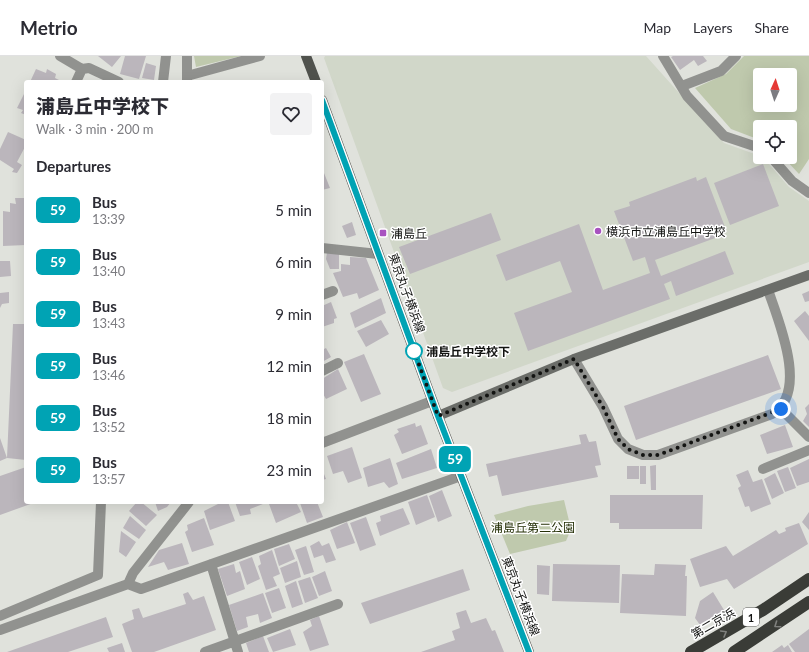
<!DOCTYPE html>
<html lang="en">
<head>
<meta charset="utf-8">
<style>
  :root { --surface:#fff; --page:#f2f2f3; --text:#2b2b33; --muted:#7c7c81; --line:#e1e1e2 }
  body { margin:0; font-family:Lato,"Noto Sans JP",sans-serif; background:var(--page); color:var(--text); height:100vh; display:flex; flex-direction:column; font-size:15px; white-space:nowrap }
  * { box-sizing:border-box; margin:0 }
  p { font-size:13px; color:var(--muted) }
  .icon { flex:none; width:22px; height:22px; fill:none; stroke:currentColor; stroke-width:2; stroke-linecap:round; stroke-linejoin:round }
  .map { position:relative; flex:1; overflow:hidden }
  .details { position:absolute; left:24px; top:24px; width:300px; height:424px; display:flex; flex-direction:column; background:var(--surface); border-radius:4px; box-shadow:0 4px 16px #0002 }
  .details>* { flex:none }
  .badge { padding:0 8px; border-radius:6px; font-size:14px; line-height:26px }
  .needle { width:26px; rotate:3deg }
  .fabs { position:absolute; left:753px; top:12px; display:grid; gap:8px }
  .fabs a { display:grid; place-items:center; width:44px; height:44px; border-radius:4px; background:var(--surface); box-shadow:0 4px 16px #0002; font-size:20px }
  .you { position:absolute; width:20px; height:20px; margin:-10px; border:3px solid #fff; border-radius:50%; background:#1a73e8; box-shadow:0 0 0 6px #1a73e833 }
  .map>.badge { position:absolute; translate:-50% -50%; box-shadow:0 0 0 2px #fff }
  h2 { padding:0 12px; font-size:15px; line-height:36px }
  .round { display:grid; place-items:center; flex:none; width:42px; height:42px; border-radius:4px; background:var(--page) }
  .head { display:flex; align-items:center; justify-content:space-between; height:68px; padding:0 12px }
  h1 { font-size:19px; font-weight:800; line-height:30px }
  ul { padding:0; list-style:none }
  li { display:flex; align-items:center; gap:12px; height:52px; padding:0 12px }
  li div { flex:1 }
  li b { display:block; font-size:15px }
  li em { font-style:normal }
  li .badge { min-width:44px; font-weight:700; text-align:center }
  header { display:flex; align-items:center; gap:24px; box-sizing:border-box; height:56px; padding:0 20px; background:var(--surface); border-bottom:1px solid var(--line) }
  header strong { font-size:19px }
  nav { display:flex; gap:22px; margin-inline-start:auto; font-size:14px }
  .map>svg:first-child { display:block }
  .built { fill:#d1d7c9 }
  .green { fill:#bfc9ad; fill-rule:evenodd }
  .building { fill:#bbb6bc }
  .lines { fill:none; stroke-linecap:round; stroke-linejoin:round }
  .lane { stroke:#91928f; stroke-width:10 }
  .street { stroke:#91928f; stroke-width:10 }
  .secondary { stroke:#6b6d69; stroke-width:10 }
  .primary { stroke:#50524d; stroke-width:10 }
  .highway { stroke:#3a3c37; stroke-width:12 }
  .oneway { stroke:#7f807d }
  .line-casing { stroke:#fff; stroke-width:9 }
  .line { stroke:#00a3b4; stroke-width:6 }
  .walk { stroke:#131412; stroke-width:4; stroke-dasharray:0 7.2 }
  .poi-dot { fill:#a852c0; stroke:#fff; stroke-width:1.5 }
  .stop-dot { fill:#fff; stroke:#00a3b4; stroke-width:2 }
  .labels { text-anchor:middle; dominant-baseline:central; stroke-width:3; stroke-linejoin:round; paint-order:stroke }
  .shield { fill:#fff; stroke:#5a5a59; stroke-width:1 }
  .shield-label { font-size:11px; font-weight:bold; fill:#131412 }
  .poi-label { font-size:12px; fill:#131412; stroke:#fff; text-anchor:start }
  .street-label { font-size:12px; fill:#131412; stroke:#fff }
  .stop-label { font-size:12px; font-weight:bold; fill:#131412; stroke:#fff; text-anchor:start }
  .park-label { font-size:12px; fill:#253007; stroke:#fff }
</style>
</head>
<body>
<header>
<strong>Metrio</strong>
<nav><a>Map</a><a>Layers</a><a>Share</a></nav>
</header>
<div class="map">
<svg width="809" height="596" viewBox="0 0 809 596">
  <rect width="100%" height="100%" fill="#e0e2dc"/>
  <path class="built" d="M 325,0 L 646,0 L 724,87 L 763,101 L 789,131 L 809,145 L 809,206 L 452,336 L 443,332 L 324,2 Z"/>
  <path class="green" d="M 194,0 L 241,0 L 196,11 Z
    M 744,0 L 809,0 L 809,103 L 799,118 L 783,101 L 790,101 L 790,71 L 760,71 L 760,84 L 731,73 L 695,32 L 726,18 ZM 760,19 L 790,19 L 790,49 L 760,49 Z
    M 564,444 L 571,473 L 566,485 L 510,498 L 494,459 L 528,450 Z"/>
  <path class="building" d="M 98,0 L 121,0 L 112,11 Z
    M 125,0 L 146,0 L 139,23 L 120,18 Z
    M 673,0 L 703,0 L 707,5 L 698,10 L 694,4 L 680,14 L 671,1 Z
    M 146,7 L 156,10 L 154,24 L 142,22 Z
    M 36,13 L 46,17 L 47,13 L 56,18 L 55,22 L 63,26 L 30,26 Z
    M 26,34 L 26,59 L 21,57 L 23,54 L 17,52 Z
    M 8,76 L 26,84 L 26,89 L 17,106 L 22,109 L 17,117 L 12,116 L 14,113 L 0,104 L 0,93 Z
    M 763,108 L 779,150 L 730,169 L 714,127 Z
    M 322,112 L 330,132 L 322,134 Z
    M 696,121 L 697,125 L 706,121 L 725,171 L 715,175 L 718,181 L 655,204 L 661,220 L 725,195 L 734,218 L 676,240 L 671,225 L 664,228 L 670,243 L 528,295 L 514,257 L 572,236 L 560,205 L 506,225 L 496,199 L 579,168 L 603,234 L 650,217 L 645,201 L 633,205 L 614,155 L 630,150 L 629,146 Z
    M 15,142 L 25,142 L 26,146 L 26,189 L 3,190 L 3,155 L 10,156 L 10,147 L 16,148 Z
    M 491,157 L 501,184 L 410,218 L 399,191 Z
    M 352,166 L 356,179 L 347,182 L 342,170 Z
    M 327,196 L 339,197 L 339,213 L 330,213 L 326,203 Z
    M 350,201 L 366,202 L 379,234 L 359,243 L 357,237 L 343,241 L 333,217 L 341,215 L 341,208 L 350,209 Z
    M 0,205 L 10,205 L 11,220 L 0,221 Z
    M 809,235 L 809,245 L 805,246 L 802,238 Z
    M 9,236 L 9,247 L 2,248 L 0,252 L 0,237 Z
    M 381,242 L 386,257 L 355,272 L 350,257 Z
    M 331,246 L 337,262 L 334,263 L 334,267 L 322,271 L 322,250 Z
    M 805,255 L 809,260 L 809,285 L 794,265 Z
    M 381,264 L 389,278 L 366,291 L 357,275 Z
    M 13,268 L 26,268 L 26,404 L 7,402 Z
    M 326,292 L 331,301 L 322,306 L 322,294 Z
    M 364,298 L 381,338 L 361,346 L 344,306 Z
    M 768,299 L 781,333 L 636,384 L 624,350 Z
    M 338,313 L 347,333 L 326,343 L 322,336 L 322,323 Z
    M 809,348 L 809,371 L 803,365 L 807,358 L 805,352 Z
    M 415,367 L 416,371 L 421,369 L 428,388 L 402,398 L 394,379 L 399,376 L 397,373 Z
    M 785,369 L 793,391 L 767,398 L 760,379 Z
    M 586,378 L 589,386 L 596,385 L 601,409 L 595,410 L 598,421 L 502,440 L 497,419 L 489,421 L 486,408 L 581,388 L 579,379 Z
    M 0,382 L 7,402 L 0,405 Z
    M 352,391 L 362,422 L 348,427 L 343,415 L 333,418 L 327,400 Z
    M 431,393 L 437,412 L 402,423 L 396,407 Z
    M 390,402 L 398,428 L 389,432 L 384,426 L 368,431 L 363,412 Z
    M 809,403 L 809,426 L 797,430 L 790,412 Z
    M 656,409 L 656,434 L 651,434 L 650,410 Z
    M 627,410 L 639,410 L 639,423 L 627,423 Z
    M 640,410 L 646,410 L 646,428 L 640,428 Z
    M 26,411 L 26,446 L 36,446 L 0,459 L 0,420 Z
    M 788,411 L 796,432 L 785,436 L 777,415 Z
    M 322,413 L 326,423 L 322,424 Z
    M 748,414 L 753,426 L 762,423 L 771,448 L 751,456 L 749,450 L 745,451 L 738,432 L 741,430 L 736,419 Z
    M 775,417 L 784,437 L 772,443 L 764,423 Z
    M 442,434 L 452,460 L 438,466 L 429,440 Z
    M 427,439 L 435,461 L 416,469 L 408,446 Z
    M 610,439 L 703,439 L 702,473 L 619,473 L 619,467 L 610,467 Z
    M 137,446 L 141,446 L 157,459 L 146,470 L 129,455 Z
    M 155,446 L 171,446 L 167,451 L 158,455 Z
    M 222,446 L 228,446 L 235,465 L 210,474 L 204,455 Z
    M 235,446 L 268,446 L 250,453 L 251,458 L 240,460 Z
    M 274,446 L 296,446 L 301,456 L 276,467 L 269,448 Z
    M 302,446 L 317,446 L 323,461 L 307,467 L 300,447 Z
    M 403,452 L 410,468 L 380,480 L 376,467 L 381,465 L 380,460 Z
    M 809,456 L 809,474 L 802,466 Z
    M 130,460 L 146,474 L 139,483 L 123,472 Z
    M 366,461 L 376,489 L 360,495 L 350,467 Z
    M 204,462 L 214,489 L 192,496 L 185,476 L 188,474 L 187,469 Z
    M 347,466 L 355,487 L 337,493 L 330,474 Z
    M 799,467 L 808,488 L 734,533 L 727,523 L 700,531 L 690,503 L 726,490 L 733,500 L 776,474 L 779,478 L 786,475 L 785,472 Z
    M 121,475 L 136,486 L 126,501 L 119,496 Z
    M 319,485 L 322,490 L 329,487 L 336,504 L 326,507 L 323,499 L 314,502 L 310,490 Z
    M 182,487 L 189,508 L 168,514 L 164,506 L 148,511 L 159,494 Z
    M 289,488 L 295,503 L 279,510 L 274,493 Z
    M 306,490 L 314,516 L 304,519 L 295,494 Z
    M 272,494 L 280,518 L 273,521 L 277,530 L 266,534 L 258,510 L 261,508 L 259,500 Z
    M 252,501 L 260,523 L 247,529 L 239,506 Z
    M 297,505 L 301,521 L 285,527 L 280,512 Z
    M 234,508 L 236,517 L 240,515 L 245,533 L 227,540 L 218,513 Z
    M 553,508 L 620,509 L 619,547 L 552,545 Z
    M 655,508 L 686,509 L 685,520 L 687,520 L 686,560 L 620,557 L 622,518 L 654,519 Z
    M 537,509 L 550,510 L 549,539 L 537,538 Z
    M 463,513 L 470,534 L 370,568 L 361,547 Z
    M 325,515 L 332,535 L 319,540 L 312,521 Z
    M 310,521 L 318,542 L 305,547 L 298,525 Z
    M 296,525 L 303,548 L 292,552 L 285,530 Z
    M 279,532 L 286,552 L 272,557 L 265,537 Z
    M 188,536 L 193,544 L 204,540 L 216,574 L 154,596 L 132,596 L 122,568 L 134,563 L 132,554 L 139,552 L 143,562 L 186,548 L 183,538 Z
    M 713,536 L 724,554 L 700,569 L 695,562 L 700,545 Z
    M 263,537 L 272,562 L 260,567 L 258,558 L 246,561 L 248,571 L 237,575 L 229,549 Z
    M 466,554 L 471,567 L 486,562 L 492,575 L 495,574 L 504,596 L 421,596 L 455,584 L 452,575 L 460,572 L 456,557 Z
    M 319,560 L 329,589 L 310,595 L 303,576 L 312,570 L 310,564 Z
    M 106,561 L 113,581 L 68,596 L 7,596 Z
    M 290,573 L 296,589 L 273,596 L 267,582 Z
    M 809,573 L 809,596 L 795,596 L 789,588 Z
    M 263,580 L 269,596 L 249,596 L 246,587 Z
    M 122,587 L 125,596 L 109,596 L 107,592 Z
    M 782,589 L 784,592 L 788,589 L 792,596 L 772,596 Z"/>
  <g class="lines">
    <path class="lane" d="M 663,0 L 687,40 L 724,80 L 760,92
      M 771,101 L 792,125 L 809,137
      M 322,239 L 333,235
      M 322,315 L 338,307"/>
    <path class="street" d="M 60,0 L 82,13 L 89,12 L 119,26
      M 187,0 L 187,26
      M 187,20 L 260,0
      M 76,26 L 82,13
      M 163,26 L 166,0
      M 682,30 L 721,15 L 736,0
      M 322,192 L 378,198
      M 574,303 L 603,351 L 618,383 L 628,393 L 643,399 L 658,399 L 772,358 C 809,337 779,266 768,234
      M 781,353 L 809,381
      M 322,387 L 432,345
      M 763,413 L 809,394
      M 211,508 L 238,596
      M 128,528 L 141,533 L 461,420
      M 0,560 L 98,519 L 101,446
      M 0,574 L 128,528 L 133,517 L 189,446
      M 205,596 L 338,548"/>
    <path class="secondary" d="M 438,360 L 574,303 L 809,219"/>
    <path class="primary" d="M 306,0 L 316,26
      M 322,44 L 438,360 L 529,596"/>
    <path class="highway" d="M 691,596 L 763,554 L 809,523
      M 734,596 L 809,546"/>
  </g>
  <defs><path id="oneway-chevron" d="M-2-3.5L2.5 0L-2 3.5" fill="none" stroke-width="1.6" stroke-linecap="round" stroke-linejoin="round"/></defs>
  <g class="oneway">
    <use href="#oneway-chevron" transform="translate(777 569) rotate(145)"/>
    <use href="#oneway-chevron" transform="translate(724 577) rotate(-30)"/>
  </g>
  <g class="lines">
    <g class="line-casing">
      <path id="line" d="M 322,44 L 438,360 L 529,596"/>
    </g>
    <use href="#line" class="line"/>
    <path class="walk" d="M 414,295 L 438,360 L 574,303 L 603,351 L 618,383 L 628,393 L 643,399 L 658,399 L 781,353"/>
  </g>
  <g class="poi-dot">
    <circle cx="598" cy="175" r="4"/>
    <rect x="379" y="173" width="8" height="8" rx="2"/>
  </g>
  <circle class="stop-dot" cx="414" cy="295" r="8"/>
  <g class="labels">
    <rect class="shield" x="743" y="552" width="16" height="18" rx="3"/>
    <g class="shield-label">
      <text x="751" y="561">1</text>
    </g>
    <g class="poi-label">
      <text x="606" y="175">横浜市立浦島丘中学校</text>
      <text x="391" y="177">浦島丘</text>
    </g>
    <g class="street-label">
      <text transform="translate(407 237) rotate(70)">東京丸子横浜線</text>
      <text transform="translate(521 540) rotate(69)">東京丸子横浜線</text>
      <text transform="translate(713 567) rotate(-30)">第二京浜</text>
    </g>
    <g class="stop-label">
      <text x="426" y="295">浦島丘中学校下</text>
    </g>
    <g class="park-label">
      <text x="533" y="471">浦島丘第二公園</text>
    </g>
  </g>
</svg>
<div class="fabs">
<a><svg class="needle" viewBox="-14 -14 28 28"><path d="M0-13l5 13h-10z" fill="#e53935"/><path d="M0 13l5-13h-10z" fill="#7c7c81"/></svg></a>
<a><svg class="icon" aria-label="locate" viewBox="0 0 24 24"><circle cx="12" cy="12" r="6"/><path d="M12 2v4M12 18v4M2 12h4M18 12h4"/></svg></a>
</div>
<div class="you" style="left:781px;top:353px"></div>
<b class="badge" style="left:455px;top:403px;background:#00a3b4;color:#fff">59</b>
<section class="details">
<div class="head"><div><h1>浦島丘中学校下</h1><p>Walk · 3 min · 200 m</p></div><a class="round"><svg class="icon" aria-label="heart" viewBox="0 0 24 24"><path d="M12 20l-8-8c-3-5 5-10 8-4 3-6 11-1 8 4z"/></svg></a></div>
<h2>Departures</h2>
<ul>
<li><span class="badge" style="background:#00a3b4;color:#fff">59</span><div><b>Bus</b><p>13:39</p></div><em>5 min</em></li>
<li><span class="badge" style="background:#00a3b4;color:#fff">59</span><div><b>Bus</b><p>13:40</p></div><em>6 min</em></li>
<li><span class="badge" style="background:#00a3b4;color:#fff">59</span><div><b>Bus</b><p>13:43</p></div><em>9 min</em></li>
<li><span class="badge" style="background:#00a3b4;color:#fff">59</span><div><b>Bus</b><p>13:46</p></div><em>12 min</em></li>
<li><span class="badge" style="background:#00a3b4;color:#fff">59</span><div><b>Bus</b><p>13:52</p></div><em>18 min</em></li>
<li><span class="badge" style="background:#00a3b4;color:#fff">59</span><div><b>Bus</b><p>13:57</p></div><em>23 min</em></li>
</ul>
</section>
</div>
</body>
</html>
